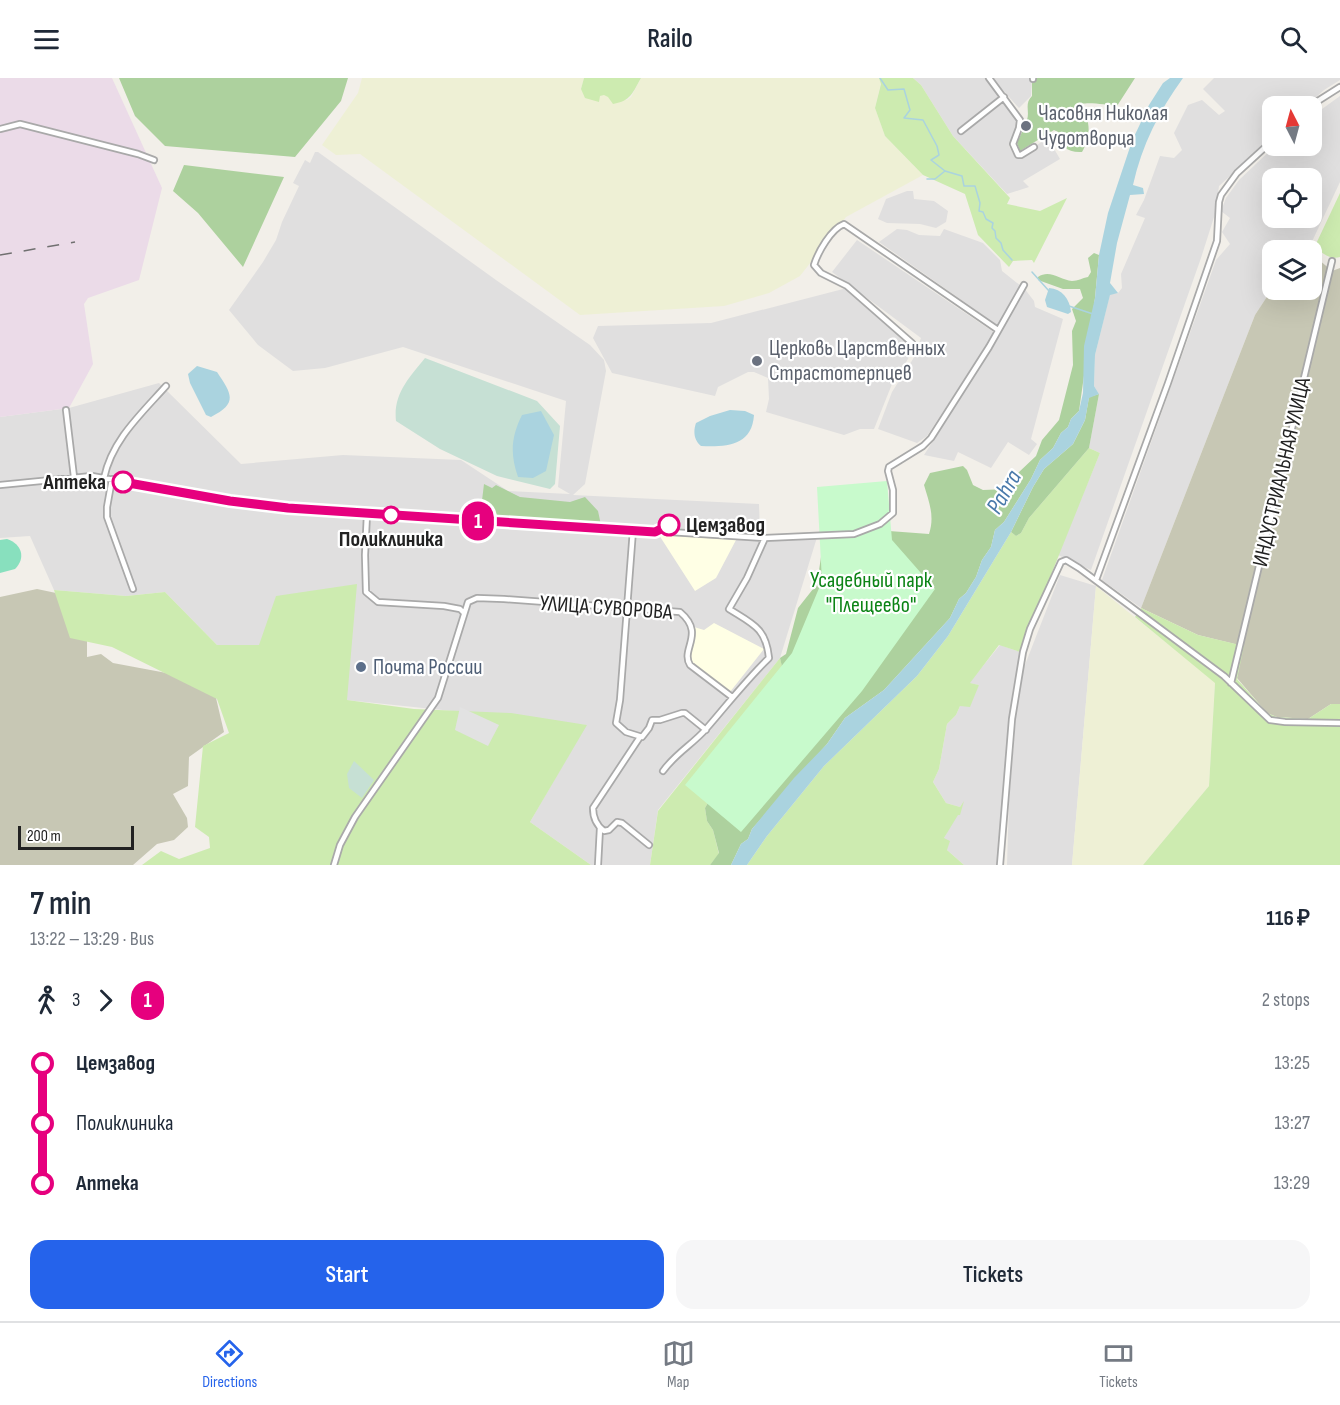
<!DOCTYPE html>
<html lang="en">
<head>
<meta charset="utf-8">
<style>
  :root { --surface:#fff; --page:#f6f6f7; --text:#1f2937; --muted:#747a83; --line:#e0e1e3; --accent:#2563eb }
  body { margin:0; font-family:"Sofia Sans Condensed",sans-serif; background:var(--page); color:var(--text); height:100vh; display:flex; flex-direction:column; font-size:22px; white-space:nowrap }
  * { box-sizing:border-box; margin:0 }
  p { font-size:20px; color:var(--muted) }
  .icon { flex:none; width:33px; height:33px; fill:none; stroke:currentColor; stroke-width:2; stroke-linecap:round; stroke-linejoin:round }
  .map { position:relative; height:787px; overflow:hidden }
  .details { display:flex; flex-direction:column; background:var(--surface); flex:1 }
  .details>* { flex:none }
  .badge { padding:0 12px; border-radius:20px; font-size:21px; line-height:39px }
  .needle { width:39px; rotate:354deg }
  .buttons { position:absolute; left:1262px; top:18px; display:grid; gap:12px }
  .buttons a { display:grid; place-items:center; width:60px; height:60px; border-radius:12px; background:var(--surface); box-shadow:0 6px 24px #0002; font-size:30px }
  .scale { position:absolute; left:18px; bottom:15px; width:116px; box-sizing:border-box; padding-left:6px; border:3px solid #222; border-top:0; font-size:16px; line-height:21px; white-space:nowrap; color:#222; -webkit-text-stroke:4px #fff; paint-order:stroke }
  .map>.badge { position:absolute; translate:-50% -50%; box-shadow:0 0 0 3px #fff }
  .legs { display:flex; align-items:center; gap:9px; height:66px; padding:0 30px; font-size:20px }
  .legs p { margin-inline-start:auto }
  .overview { display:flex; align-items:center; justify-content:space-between; height:102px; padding:0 30px }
  h1 { font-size:33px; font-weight:600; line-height:45px }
  .cta { display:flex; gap:12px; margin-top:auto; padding:12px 30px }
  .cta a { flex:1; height:69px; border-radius:18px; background:var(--accent); color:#fff; font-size:24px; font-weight:600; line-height:69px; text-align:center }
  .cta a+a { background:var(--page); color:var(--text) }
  ul { padding:0 30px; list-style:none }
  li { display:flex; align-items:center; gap:21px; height:60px; font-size:22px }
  li i { display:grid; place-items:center; width:9px; height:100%; margin:0 8px; background:currentColor }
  li i::after { content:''; width:15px; height:15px; margin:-8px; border:4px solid; border-radius:50%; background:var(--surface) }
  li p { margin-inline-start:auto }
  li:first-child i { background:linear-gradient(#0000 50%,currentColor 0) }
  li:last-child i { background:linear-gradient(currentColor 50%,#0000 0) }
  header { display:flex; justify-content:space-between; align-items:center; height:78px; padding:0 30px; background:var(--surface); font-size:27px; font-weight:600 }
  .tabs { display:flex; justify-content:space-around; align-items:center; height:84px; border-top:2px solid var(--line); background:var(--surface); font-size:16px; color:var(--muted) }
  .tabs a { display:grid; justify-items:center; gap:3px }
  .tabs .on { color:var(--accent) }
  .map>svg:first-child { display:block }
  .residential { fill:#e0dfdf; fill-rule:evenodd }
  .industrial { fill:#ebdbe8 }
  .education { fill:#ffffe5 }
  .construction { fill:#c7c7b4 }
  .farmland { fill:#eef0d5 }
  .grass { fill:#cdebb0 }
  .forest { fill:#add19e }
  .wetland { fill:#c6e0d4 }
  .park { fill:#c8facc }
  .pitch { fill:#88e0be }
  .parking { fill:#e2e2e2 }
  .water { fill:#aad3df }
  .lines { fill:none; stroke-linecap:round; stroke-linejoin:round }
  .stream { stroke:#aad3df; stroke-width:1.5 }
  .minor-casing { stroke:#a9a9a9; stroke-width:8 }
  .minor { stroke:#fff; stroke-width:4.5 }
  .rail { stroke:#707070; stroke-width:1.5; stroke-dasharray:12 12; stroke-linecap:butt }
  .line-1-casing { stroke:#fff; stroke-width:14 }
  .line-1 { stroke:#e6007e; stroke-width:9 }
  .worship-dot { fill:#6b7280; stroke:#fff; stroke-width:2 }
  .stop-1-dot { fill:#fff; stroke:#e6007e; stroke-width:3 }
  .service-dot { fill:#5c6f8a; stroke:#fff; stroke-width:2 }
  .labels { text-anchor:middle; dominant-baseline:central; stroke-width:4.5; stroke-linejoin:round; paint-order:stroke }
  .worship-label { font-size:22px; fill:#5b616d; stroke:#fff; text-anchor:start }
  .street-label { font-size:22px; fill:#222; stroke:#fff }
  .stop-label { font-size:22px; font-weight:bold; fill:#222; stroke:#fff; text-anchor:end }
  .park-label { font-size:22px; fill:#0c8416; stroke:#fff }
  .service-label { font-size:22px; fill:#4e5e75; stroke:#fff; text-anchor:start }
  .water-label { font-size:24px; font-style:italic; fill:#4a7aab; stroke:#fff }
</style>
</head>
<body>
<header><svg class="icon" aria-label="menu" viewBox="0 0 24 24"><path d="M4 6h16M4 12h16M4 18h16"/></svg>Railo<svg class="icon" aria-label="search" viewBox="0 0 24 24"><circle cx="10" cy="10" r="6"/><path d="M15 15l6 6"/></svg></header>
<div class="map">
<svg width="1340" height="787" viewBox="0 0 1340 787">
  <rect width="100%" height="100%" fill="#f2efe9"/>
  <path class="residential" d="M 913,0 L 988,0 L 1019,41 L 1009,68 L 1016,81 L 1052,57 L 1053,69 L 1060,81 L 1023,103 L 1029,109 L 1007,116 L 953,58 L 921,7 Z
    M 992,0 L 1032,0 L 1031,18 L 1019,30 Z
    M 1214,0 L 1340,0 L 1340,2 L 1324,12 L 1306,28 L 1272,28 L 1272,60 L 1219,108 L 1215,136 L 1201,180 L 1091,492 L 1058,477 L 1100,375 L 1089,370 L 1099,316 L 1094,308 L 1095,277 L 1110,216 L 1118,215 L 1122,210 L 1121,196 L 1145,140 L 1136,137 L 1144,122 L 1160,78 L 1174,80 L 1182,72 L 1174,55 L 1188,27 L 1202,22 L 1219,37 L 1225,33 L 1203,11 Z
    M 1340,18 L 1340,104 L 1308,172 L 1272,172 L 1272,211 L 1255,237 L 1141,530 L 1102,502 L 1216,182 L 1230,166 L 1222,154 L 1230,140 L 1221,133 L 1226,120 L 1239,102 L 1275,68 L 1311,68 L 1311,39 ZM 1272,100 L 1311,100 L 1311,140 L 1272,140 Z
    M 315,74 L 318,74 L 496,202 L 590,267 L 604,282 L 606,293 L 585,406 L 573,417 L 759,426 L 760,456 L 818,456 L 780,580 L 658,732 L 650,787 L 591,787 L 530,744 L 586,647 L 346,622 L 259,567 L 217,567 L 165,514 L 126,518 L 54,512 L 30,458 L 0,460 L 0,339 L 69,330 L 159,305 L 241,386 L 343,377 L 461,382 L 508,413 L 570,416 L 558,409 L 566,323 L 403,269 L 325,290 L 293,293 L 258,267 L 229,232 L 263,184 L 276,162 L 282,144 L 299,108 L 293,105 L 305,82 L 310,85 Z
    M 907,113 L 913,113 L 914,121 L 934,123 L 948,133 L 946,144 L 936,150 L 920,146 L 887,145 L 878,141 L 886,121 Z
    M 897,151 L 907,152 L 919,157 L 940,158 L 944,151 L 983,165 L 1000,182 L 1002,193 L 1021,208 L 1000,245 L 997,247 L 879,164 Z
    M 857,162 L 995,255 L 927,358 L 917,365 L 878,351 L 892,314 L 913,281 L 921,260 L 832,194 Z
    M 847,210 L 880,241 L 915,268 L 899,297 L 896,296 L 874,351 L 860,351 L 844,357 L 766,334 L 769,321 L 768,300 L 754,294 L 748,294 L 718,309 L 715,318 L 612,295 L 593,260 L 598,248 L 711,245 Z
    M 1024,210 L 1034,223 L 1035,229 L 1063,241 L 1031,361 L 1037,366 L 1029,377 L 1008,364 L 991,390 L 958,374 L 954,383 L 924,377 L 993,269 Z
    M 1060,497 L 1096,508 L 1072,787 L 1007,787 L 1009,723 L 1016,639 L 1023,592 Z
    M 1000,567 L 1020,574 L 1012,617 L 997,787 L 964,787 L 946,771 L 944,760 L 963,725 L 960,729 L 946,725 L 933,704 L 939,691 L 947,646 L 956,637 L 960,628 L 979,607 L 969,605 Z"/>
  <path class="industrial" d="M 0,0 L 112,0 L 162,110 L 139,202 L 88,220 L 84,226 L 93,286 L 69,330 L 0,339 Z"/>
  <path class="education" d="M 659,457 L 736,462 L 716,500 L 695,513 Z
    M 714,545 L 764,571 L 730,614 L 690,585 L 694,549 L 704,552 Z"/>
  <path class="construction" d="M 1311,175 L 1332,193 L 1340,190 L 1340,626 L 1331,626 L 1308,641 L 1277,639 L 1267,635 L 1237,600 L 1243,568 L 1198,557 L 1141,530 L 1255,237 L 1272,211 L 1311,212 Z
    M 37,511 L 56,515 L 87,561 L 87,579 L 101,576 L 113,585 L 188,599 L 216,620 L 224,654 L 189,679 L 188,708 L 173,716 L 187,740 L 188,749 L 174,762 L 157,766 L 133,787 L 0,787 L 0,519 Z"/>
  <path class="farmland" d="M 362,0 L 584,0 L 581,11 L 600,18 L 604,16 L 627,22 L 631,19 L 641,0 L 879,0 L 881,5 L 875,30 L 885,58 L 923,97 L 846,139 L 800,198 L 769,215 L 724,228 L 580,237 L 360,76 L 336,77 L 322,67 L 358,15 Z
    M 1096,508 L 1215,604 L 1209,708 L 1143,787 L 1072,787 Z"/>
  <path class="grass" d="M 584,0 L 641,0 C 633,14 631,23 613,26 L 608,19 L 604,17 L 600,18 L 599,24 L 585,20 L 581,11 Z
    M 879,0 L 913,0 L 921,7 L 953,58 L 1010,120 L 1007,126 L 1040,133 L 1067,120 L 1034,185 L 1032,182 L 1013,183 L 1009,189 L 978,157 L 965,116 L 923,97 L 885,58 L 875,30 L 881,6 Z
    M 1340,115 L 1340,179 C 1330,182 1321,175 1315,168 Z
    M 1089,370 L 1100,375 L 1020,574 L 999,567 L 970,605 L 979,607 L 970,629 L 960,628 L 956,637 L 947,646 L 939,691 L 933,704 L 946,725 L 960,729 L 964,723 L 960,737 L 958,737 L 944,760 L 950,763 L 947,772 L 964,787 L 747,787 L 767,758 L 824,688 L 917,598 L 948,558 L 1011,454 L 1016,458 L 1021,455 L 1029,440 Z
    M 357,506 L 347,622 L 414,631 L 511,635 L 587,647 L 530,744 L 591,787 L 142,787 L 161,773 L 179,781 L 210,770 L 209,759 L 195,749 L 203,668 L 229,655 L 217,621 L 112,569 L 70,560 L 54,512 L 126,518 L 165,514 L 217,567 L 259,567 L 276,518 Z
    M 1141,530 L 1198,557 L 1244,568 L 1237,601 L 1267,635 L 1277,639 L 1308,641 L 1331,626 L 1340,626 L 1340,787 L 1143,787 L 1209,708 L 1215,605 L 1135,539 Z
    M 780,580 L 783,592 L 705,730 L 707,743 L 713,752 L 719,776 L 710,787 L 650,787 L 658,733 Z"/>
  <path class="forest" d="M 119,0 L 348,0 L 341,23 L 295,79 L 165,68 L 135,38 Z
    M 1032,0 L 1135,0 L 1117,28 C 1107,27 1090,24 1082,26 C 1081,34 1086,37 1088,45 C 1090,55 1087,65 1082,74 C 1068,75 1059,68 1058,54 L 1054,52 L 1020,73 L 1017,65 C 1020,57 1025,50 1027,42 C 1030,33 1024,26 1032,18 Z
    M 184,87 L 284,99 L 243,189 L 198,135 L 173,113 Z
    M 1094,175 L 1099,177 L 1095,220 L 1079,333 L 1071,341 L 1068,349 L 1061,355 L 1053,370 L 1040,382 L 1031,401 L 1004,444 L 995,452 L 991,469 L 982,482 L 976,499 L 966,515 L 959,521 L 950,540 L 884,612 L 845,640 L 827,666 L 752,751 L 748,761 L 741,766 L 731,787 L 710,787 L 719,775 L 713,752 L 707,743 L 705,730 L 783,593 L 780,580 L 786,576 L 798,530 L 817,506 L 821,479 L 889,453 L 929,456 C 935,438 929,424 924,407 L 930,395 L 963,388 L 967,392 L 973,407 L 983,412 L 1008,411 L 1013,397 L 1018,395 L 1036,378 L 1042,362 L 1059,342 L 1073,287 L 1072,253 L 1076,243 L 1072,231 L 1083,220 L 1080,211 L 1063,211 L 1038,202 L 1038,199 C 1050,191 1060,202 1072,203 C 1078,203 1082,200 1088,199 L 1091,194 L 1088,180 Z
    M 1099,316 L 1089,370 L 1029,440 L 1021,455 L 1016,458 L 1011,454 L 1033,409 L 1044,391 L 1073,366 L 1085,342 L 1089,319 Z
    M 484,406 L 492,410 L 496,407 L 520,419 L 570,424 L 585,419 L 598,433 L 601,447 L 480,439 Z"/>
  <path class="wetland" d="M 425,280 L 537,323 L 560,348 L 555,406 L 550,411 L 497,398 L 440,371 L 396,343 C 393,316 409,300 425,280 Z
    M 354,683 L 374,702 L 362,720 L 349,710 L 347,696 Z"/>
  <path class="park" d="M 887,403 L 892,462 L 935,511 L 862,613 L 741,754 L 685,707 L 792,575 L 822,503 L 817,409 Z"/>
  <path class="pitch" d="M 7,461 C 22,466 26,480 15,491 L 0,495 L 0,462 Z"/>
  <path class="parking" d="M 460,629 L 499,647 L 488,668 L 455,652 Z"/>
  <path class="water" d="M 1170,0 L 1183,0 C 1159,33 1142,67 1133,107 L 1143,110 L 1144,116 L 1130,117 L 1117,165 L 1110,205 L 1118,215 L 1110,217 L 1095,277 L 1094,308 L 1099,316 L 1089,320 L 1085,342 L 1073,366 L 1044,391 L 1033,409 L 1011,454 L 948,558 L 917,598 L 824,688 L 767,758 L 747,787 L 731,787 L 741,766 L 748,761 L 752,751 L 794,700 L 827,666 L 845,640 L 884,612 L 950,540 L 959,521 L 966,515 L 976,499 L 982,482 L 991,469 L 995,452 L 1004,444 L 1031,401 L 1040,382 L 1053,370 L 1061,355 L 1068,349 L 1071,341 L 1079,333 L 1083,315 L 1084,268 L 1095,220 L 1099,177 L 1108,135 L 1132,63 L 1149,27 L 1163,5 Z
    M 1049,210 C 1062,211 1070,221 1071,234 L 1068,236 L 1047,229 L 1045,222 Z
    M 197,288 L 217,294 C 231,315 239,325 211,339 L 206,337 L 190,305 L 188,296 Z
    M 730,332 L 745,333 L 754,337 C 752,368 726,369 701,368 C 694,362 693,354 696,345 L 710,338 Z
    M 541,333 L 554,357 L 546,393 L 533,400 L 518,399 C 510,376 511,359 522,337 Z"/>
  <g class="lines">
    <path class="stream" d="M 880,0 L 888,12 L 904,11 L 910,32 L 904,40 L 923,42 L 937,68 L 939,77 L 931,82 L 945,93 L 962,98 L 964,108 L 975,108 L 980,125 L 979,133 L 983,134 L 986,141 L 993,145 L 992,150 L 995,153 L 996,160 L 1001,165 L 1003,172 L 1012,182
      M 927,101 L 935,101 L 945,93
      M 1032,194 L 1049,213
      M 1069,228 L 1093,236"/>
    <g class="minor-casing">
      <path id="minor" d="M 989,0 L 1020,42 L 1019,50 L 1013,66 L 1018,77 L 1021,77 L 1034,69
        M 1033,0 L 1033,1
        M 1310,28 L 1340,9
        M 0,51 L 20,46 L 138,76 L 154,82
        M 961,53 L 1004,19
        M 912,265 L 847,208 L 821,195 L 814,187 C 818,174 831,151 844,146 L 998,252
        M 66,332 L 74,399
        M 104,400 C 112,362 141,336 166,308
        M 112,401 L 107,429 L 107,439 L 133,511
        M 0,407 L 92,398 L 230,423 L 288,430 L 765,460 L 854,456 L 880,446 L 893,435 L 893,412 L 888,393 L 889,389 L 923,368 L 931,360 L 989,269 L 1024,207
        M 367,436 L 365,477 L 366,514 L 378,524 L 444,528 L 460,531 L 464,535
        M 633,452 L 620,622 L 616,645 L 626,654 L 642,659 L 649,650 L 652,642 L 660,642 L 682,635 L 685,635 L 706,652
        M 1096,502 L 1168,305 L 1217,163 L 1219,124 L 1221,117 L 1237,95 L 1272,63
        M 1231,605 L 1332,183
        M 640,659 L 593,730 C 593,740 596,747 604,753 L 609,752 L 617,744 L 622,745 L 649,767
        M 663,693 C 675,676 693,666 706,651 C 727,627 746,602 769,580 C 766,550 753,546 729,531 L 747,500 L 765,460
        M 334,787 L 340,767 L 355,739 L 438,620 L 468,524 L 477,520 L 504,521 L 680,534 C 706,556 680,571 690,587 L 732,619
        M 598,787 L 600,750
        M 1000,787 L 1012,641 L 1023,574 L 1030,551 L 1061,484 L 1066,482 L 1079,490 L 1224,598 L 1270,642 L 1285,644 L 1340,645"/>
    </g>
    <use href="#minor" class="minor"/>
    <path class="rail" d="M 0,177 L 75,164"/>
  </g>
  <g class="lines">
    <g class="line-1-casing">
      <path id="line-1" d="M 123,404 L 230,423 L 288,430 L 655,454 L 669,447"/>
    </g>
    <use href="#line-1" class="line-1"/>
  </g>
  <g class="worship-dot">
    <circle cx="1026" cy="48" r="6"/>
    <circle cx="757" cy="283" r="6"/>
  </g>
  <g class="stop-1-dot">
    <circle cx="123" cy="404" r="10"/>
    <circle cx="391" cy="437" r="8"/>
    <circle cx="669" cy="447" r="10"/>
  </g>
  <circle class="service-dot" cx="361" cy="589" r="6"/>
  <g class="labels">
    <g class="worship-label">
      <text x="1038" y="35">Часовня Николая<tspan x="1038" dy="25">Чудотворца</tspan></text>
      <text x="769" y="270">Церковь Царственных<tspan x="769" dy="25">Страстотерпцев</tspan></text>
    </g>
    <g class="street-label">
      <text transform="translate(1282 394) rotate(-77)">ИНДУСТРИАЛЬНАЯ УЛИЦА</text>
      <text transform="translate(606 530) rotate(4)">УЛИЦА СУВОРОВА</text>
    </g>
    <g class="stop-label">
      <text x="106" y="404">Аптека</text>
      <text x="686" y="447" text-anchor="start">Цемзавод</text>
      <text x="391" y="461" text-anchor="middle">Поликлиника</text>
    </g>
    <g class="park-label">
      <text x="871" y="502">Усадебный парк<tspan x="871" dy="25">"Плещеево"</tspan></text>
    </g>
    <g class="service-label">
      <text x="373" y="589">Почта России</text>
    </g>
    <g class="water-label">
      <text transform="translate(1004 414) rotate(-60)">Pahra</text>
    </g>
  </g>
</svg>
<div class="buttons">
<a><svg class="needle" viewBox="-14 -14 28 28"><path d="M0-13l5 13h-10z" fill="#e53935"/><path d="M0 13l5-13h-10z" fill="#747a83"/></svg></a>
<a><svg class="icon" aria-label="locate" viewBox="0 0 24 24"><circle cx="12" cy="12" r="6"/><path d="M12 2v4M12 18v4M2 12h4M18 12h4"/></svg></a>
<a><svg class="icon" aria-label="layers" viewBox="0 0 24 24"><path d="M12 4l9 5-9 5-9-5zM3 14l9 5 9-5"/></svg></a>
</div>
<div class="scale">200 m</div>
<b class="badge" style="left:478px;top:443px;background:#e6007e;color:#fff">1</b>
</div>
<section class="details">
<div class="overview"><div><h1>7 min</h1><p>13:22 – 13:29 · Bus</p></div><b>116 ₽</b></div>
<div class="legs"><svg class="icon" aria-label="walk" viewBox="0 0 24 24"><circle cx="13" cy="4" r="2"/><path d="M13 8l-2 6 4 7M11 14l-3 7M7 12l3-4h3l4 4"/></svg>3<svg class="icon" aria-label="forward" viewBox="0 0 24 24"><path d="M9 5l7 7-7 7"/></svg><b class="badge" style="background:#e6007e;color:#fff">1</b><p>2 stops</p></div>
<ul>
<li><i style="color:#e6007e"></i><b>Цемзавод</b><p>13:25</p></li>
<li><i style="color:#e6007e"></i><span>Поликлиника</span><p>13:27</p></li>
<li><i style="color:#e6007e"></i><b>Аптека</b><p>13:29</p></li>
</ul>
<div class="cta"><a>Start</a><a>Tickets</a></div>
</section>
<nav class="tabs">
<a class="on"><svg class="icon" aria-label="directions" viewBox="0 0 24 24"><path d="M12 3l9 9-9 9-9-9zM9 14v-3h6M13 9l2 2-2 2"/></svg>Directions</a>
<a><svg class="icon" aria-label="map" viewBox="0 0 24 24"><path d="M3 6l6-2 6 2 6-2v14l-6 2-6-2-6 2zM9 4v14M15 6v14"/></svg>Map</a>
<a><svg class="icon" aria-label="tickets" viewBox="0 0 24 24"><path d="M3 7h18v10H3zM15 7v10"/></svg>Tickets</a>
</nav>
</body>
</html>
